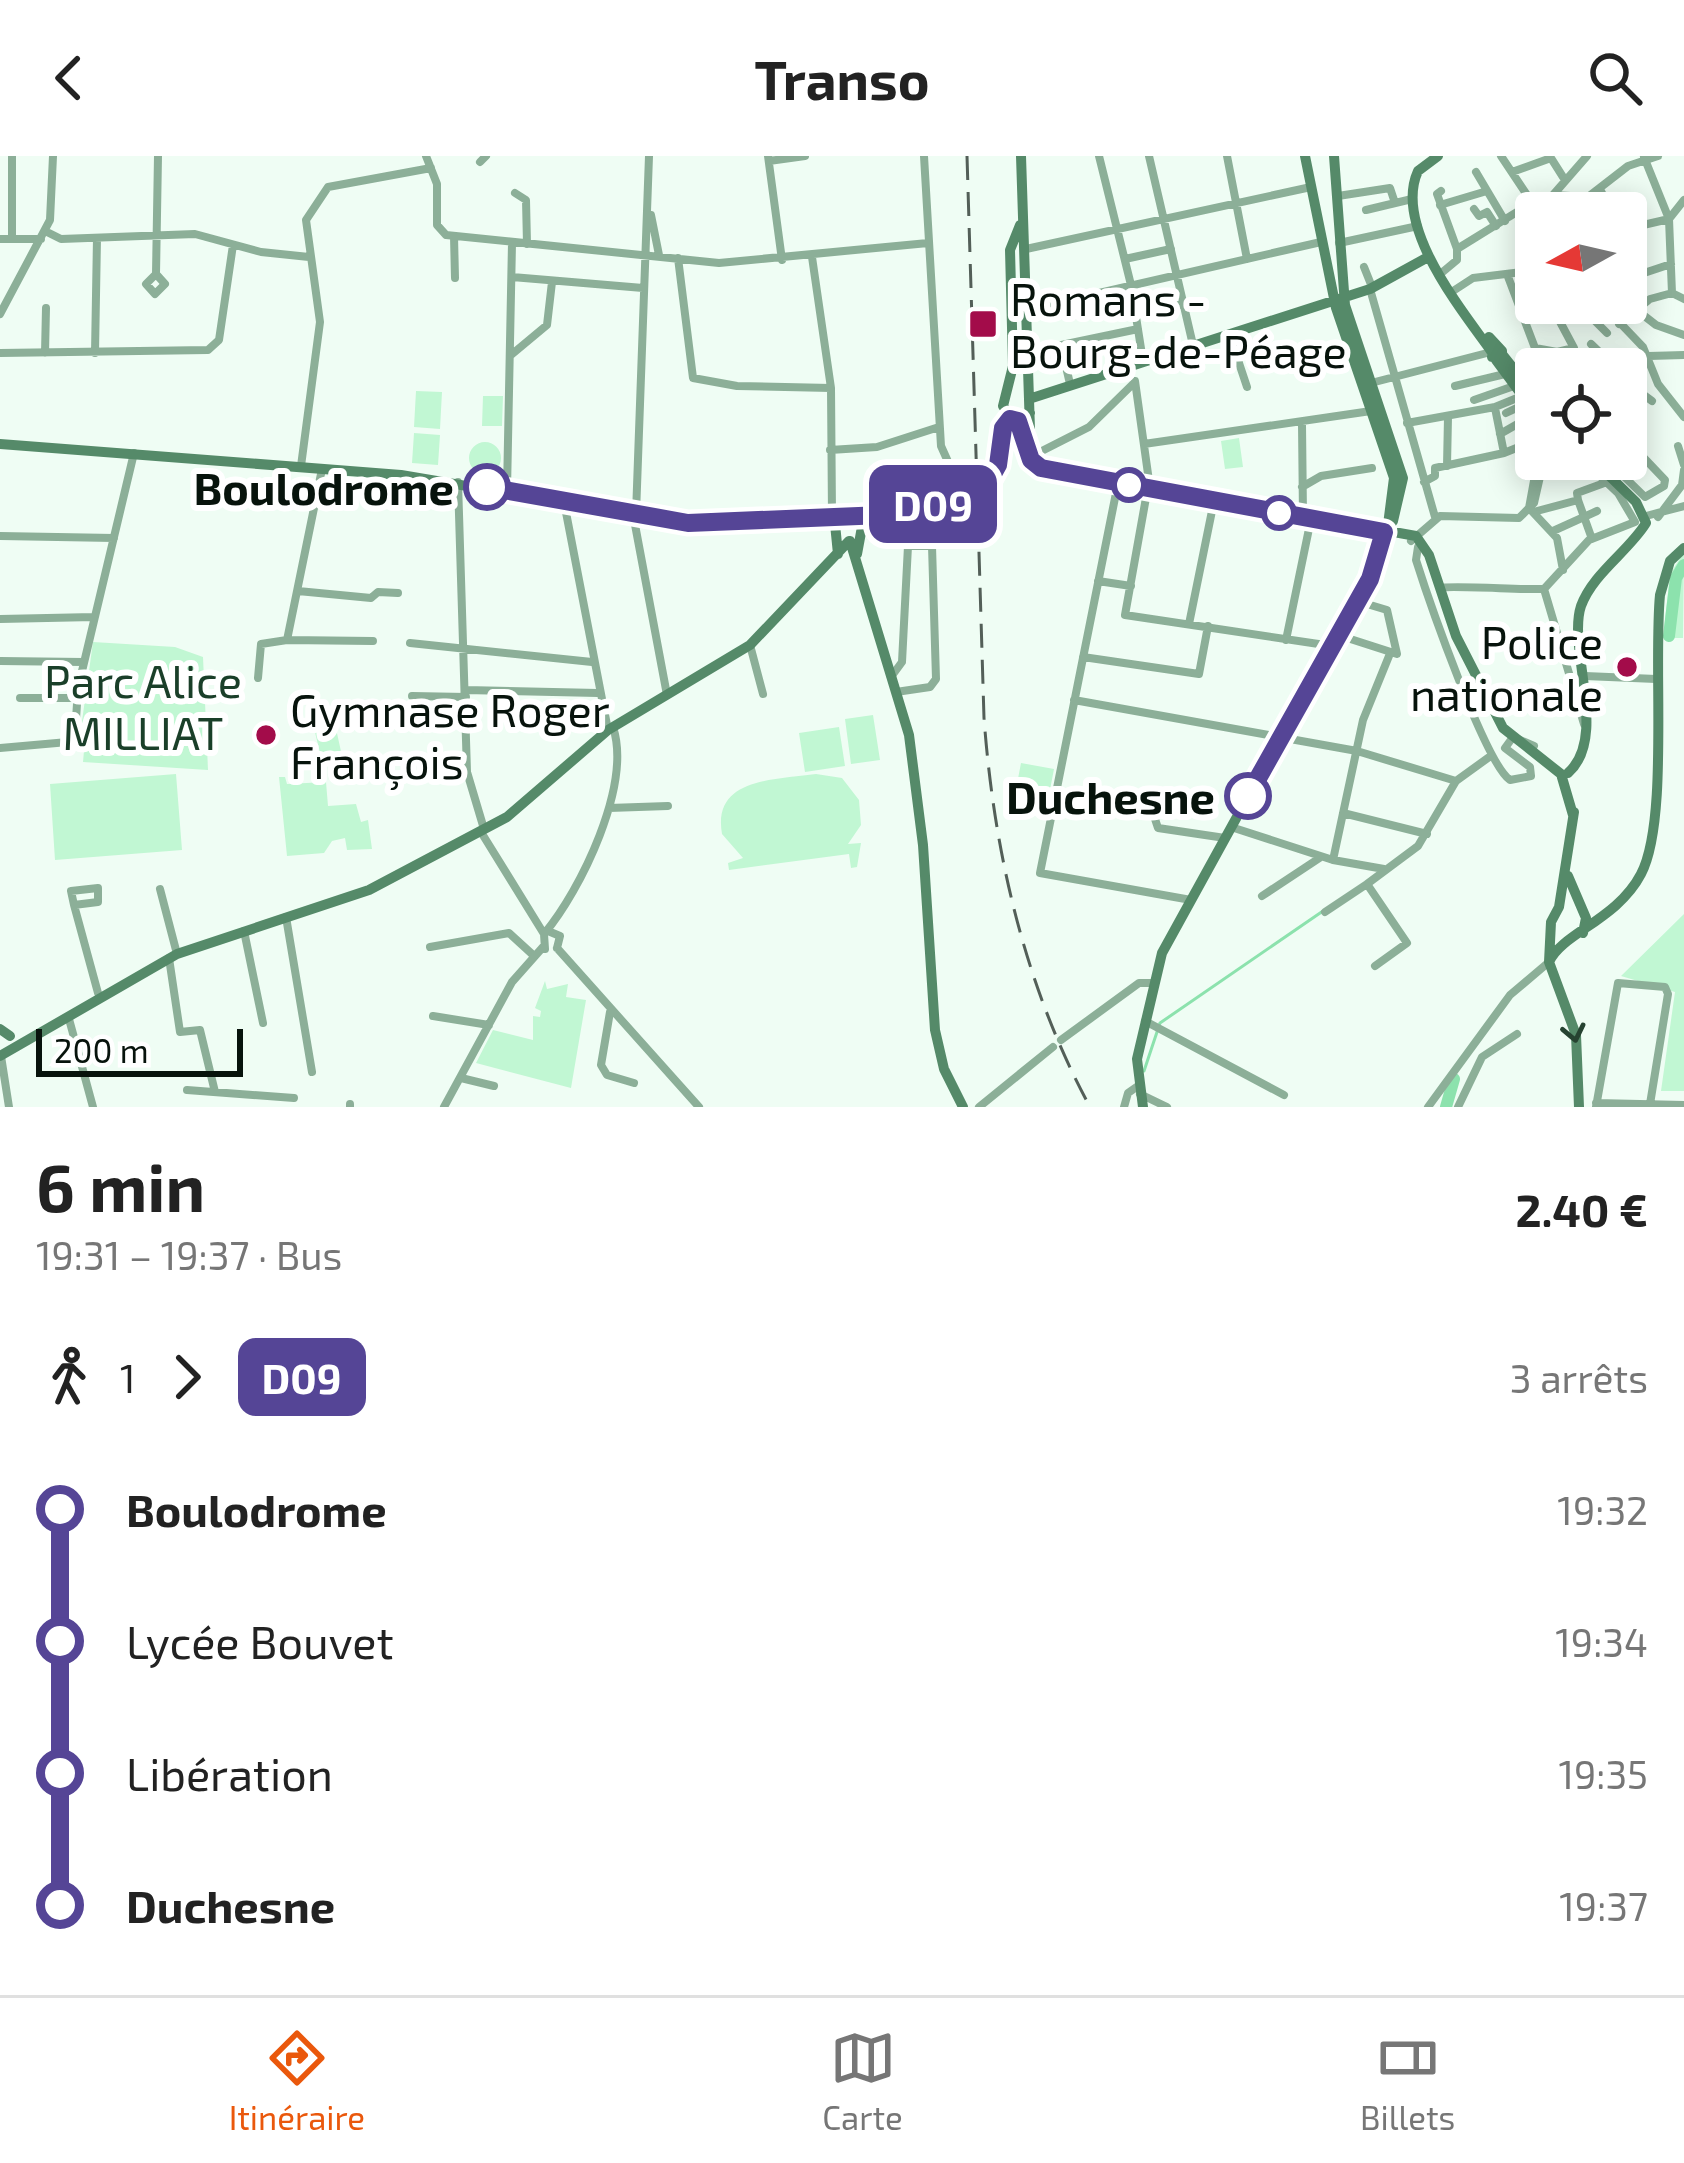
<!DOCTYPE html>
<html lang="fr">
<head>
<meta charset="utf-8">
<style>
  :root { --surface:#fff; --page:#f2f2f2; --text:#222; --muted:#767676; --line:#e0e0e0; --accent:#ea580c }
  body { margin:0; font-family:"Exo 2",sans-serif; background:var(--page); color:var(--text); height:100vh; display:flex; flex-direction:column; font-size:45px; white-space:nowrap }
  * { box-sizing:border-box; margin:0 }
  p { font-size:39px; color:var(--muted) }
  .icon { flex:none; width:66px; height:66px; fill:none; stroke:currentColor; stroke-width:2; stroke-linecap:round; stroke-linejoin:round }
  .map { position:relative; height:951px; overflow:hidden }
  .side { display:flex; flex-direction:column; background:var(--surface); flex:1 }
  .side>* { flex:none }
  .badge { padding:0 24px; border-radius:18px; font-size:42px; line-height:78px }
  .needle { width:78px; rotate:262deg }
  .tools { position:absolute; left:1515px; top:36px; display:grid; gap:24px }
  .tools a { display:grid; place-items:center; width:132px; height:132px; border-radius:12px; background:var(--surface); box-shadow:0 6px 30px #0003; font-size:60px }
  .scale { position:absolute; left:36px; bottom:30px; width:207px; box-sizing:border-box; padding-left:12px; border:6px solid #07130c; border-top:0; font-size:33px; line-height:42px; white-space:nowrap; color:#07130c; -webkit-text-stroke:9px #fff; paint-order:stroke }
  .map>.badge { position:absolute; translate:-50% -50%; box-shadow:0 0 0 6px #fff }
  .legs { display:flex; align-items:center; gap:18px; height:132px; padding:0 36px; font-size:39px }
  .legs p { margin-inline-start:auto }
  .summary { display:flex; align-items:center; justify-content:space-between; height:204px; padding:0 36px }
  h1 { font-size:66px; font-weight:700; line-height:90px }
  ul { padding:0 36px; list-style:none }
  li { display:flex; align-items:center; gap:42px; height:132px; font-size:45px }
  li i { display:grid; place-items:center; width:18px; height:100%; margin:0 15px; background:currentColor }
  li i::after { content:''; width:30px; height:30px; margin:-15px; border:9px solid; border-radius:50%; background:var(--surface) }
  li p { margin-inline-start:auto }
  li:first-child i { background:linear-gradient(#0000 50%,currentColor 0) }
  li:last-child i { background:linear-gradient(currentColor 50%,#0000 0) }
  header { display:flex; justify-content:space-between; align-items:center; height:156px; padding:0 36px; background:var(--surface); font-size:54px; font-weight:700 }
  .tabs { display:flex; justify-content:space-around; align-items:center; height:168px; border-top:3px solid var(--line); background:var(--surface); font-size:33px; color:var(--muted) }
  .tabs a { display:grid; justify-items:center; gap:6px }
  .tabs .selected { color:var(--accent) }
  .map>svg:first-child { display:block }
  .green { fill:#c1f7d3 }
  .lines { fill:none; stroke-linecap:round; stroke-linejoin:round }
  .stream { stroke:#8ce2ad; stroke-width:3 }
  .river { stroke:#8ce2ad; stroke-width:12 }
  .street-tunnel { stroke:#ccdad1; stroke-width:8; stroke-dasharray:8 4; stroke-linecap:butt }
  .street { stroke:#8caf98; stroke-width:8 }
  .secondary { stroke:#558a69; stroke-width:10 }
  .rail { stroke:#535f58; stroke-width:3; stroke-dasharray:24 12; stroke-linecap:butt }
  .oneway { stroke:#264331 }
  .line-1-casing { stroke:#fff; stroke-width:27 }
  .line-1 { stroke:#554596; stroke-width:18 }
  .poi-dot { fill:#a30c4a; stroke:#fff; stroke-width:4.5 }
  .stop-1-dot { fill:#fff; stroke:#554596; stroke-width:6 }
  .labels { text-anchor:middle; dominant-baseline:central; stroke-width:12; stroke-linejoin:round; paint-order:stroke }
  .poi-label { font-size:45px; fill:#07130c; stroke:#fff; text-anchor:start }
  .stop-label { font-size:45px; font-weight:bold; fill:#07130c; stroke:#fff; text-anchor:end }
  .park-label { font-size:45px; fill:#1a3f29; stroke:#fff }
</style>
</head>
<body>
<header><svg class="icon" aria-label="back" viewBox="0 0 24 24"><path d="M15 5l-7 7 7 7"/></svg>Transo<svg class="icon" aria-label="search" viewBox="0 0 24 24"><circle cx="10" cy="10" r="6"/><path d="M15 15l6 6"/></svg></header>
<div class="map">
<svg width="1684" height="951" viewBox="0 0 1684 951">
  <rect width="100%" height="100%" fill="#effdf4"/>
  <path class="green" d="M 416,235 L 442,236 L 440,273 L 414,271 Z
    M 483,240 L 503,240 L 502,270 L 482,270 Z
    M 414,277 L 440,279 L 438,309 L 412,307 Z
    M 1239,282 L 1243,311 L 1225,313 L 1221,285 Z
    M469 302a16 16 0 1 1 32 0a16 16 0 1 1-32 0Z
    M 1684,396 L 1683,482 L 1663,482 L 1670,418 Z
    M 93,486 L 175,491 L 203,501 L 208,614 L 83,606 L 84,595 L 78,594 Z
    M 333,559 L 342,600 L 322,605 L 312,564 Z
    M 873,559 L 880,604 L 851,608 L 845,563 Z
    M 839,571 L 845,610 L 805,616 L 799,577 Z
    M 1021,607 L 1054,613 L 1049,639 L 1016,633 Z
    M 176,618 L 182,694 L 55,704 L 50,628 Z
    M 816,618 L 842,622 L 859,644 L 861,669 L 848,688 L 861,687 L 857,711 L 851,712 L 849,698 L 729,714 L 728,707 L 743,702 L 722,678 C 712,621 776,624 816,618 Z
    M 279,621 L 285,621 L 287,628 L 326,626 L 328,650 L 356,648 L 361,666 L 368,664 L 372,693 L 347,694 L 345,682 L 332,685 L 324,697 L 287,700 Z
    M 1684,758 L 1684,935 L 1661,935 L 1675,836 L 1621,820 Z
    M 545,825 L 547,833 L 568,828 L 566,841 L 586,844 L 571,932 L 476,907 L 493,874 L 533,884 L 533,860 L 540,861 L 541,855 L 535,852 Z"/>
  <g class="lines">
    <path class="stream" d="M 1144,915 L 1160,867 L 1323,755"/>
    <path class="river" d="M 1669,480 L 1676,422 L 1684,409
      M 1446,951 L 1454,923"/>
    <path class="street-tunnel" d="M 1232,183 L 1238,204"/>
    <path class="street" d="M 12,0 L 12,83
      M 426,0 L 437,28 L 437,69 L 446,79 L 719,107 L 928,87
      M 768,0 L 782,104
      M 1099,0 L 1131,129 L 1143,205
      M 1149,0 L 1193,189
      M 1227,0 L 1247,103
      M 1501,0 L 1539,57
      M 1644,1 L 1669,63 L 1672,137 L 1684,143
      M 769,5 L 805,0
      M 480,6 L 486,0
      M 1476,16 L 1505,65
      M 1512,16 L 1551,2 L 1563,21
      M 1600,33 L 1612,57
      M 1441,35 L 1437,38 L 1457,93
      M 515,37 L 526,44 L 527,88
      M 1553,39 L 1587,0
      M 1338,40 L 1390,32 L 1395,47
      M 1440,49 L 1487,35
      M 1474,53 L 1479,60 L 1487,56 L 1496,70
      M 1366,54 L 1412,43
      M 651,59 L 659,99
      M 1626,73 L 1669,63 L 1684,44
      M 45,75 L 61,83 L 195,78 L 261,96 L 309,101
      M 454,80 L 455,122
      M 0,83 L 41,83
      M 1339,87 L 1418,70
      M 1026,93 L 1311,31
      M 812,101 L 831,232 L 832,359
      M 678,102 L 693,222 L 737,230 L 831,232
      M 1125,103 L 1171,93
      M 1364,111 L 1372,131
      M 156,118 L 146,128 L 155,138 L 165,128 L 156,118 L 158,0
      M 1507,118 L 1535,192 L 1557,196 L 1574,192 L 1550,147
      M 1439,119 L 1457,104 L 1457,93 L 1533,46 L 1553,39 L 1588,41 L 1628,10 L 1658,0
      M 512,121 L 643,132
      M 1626,123 L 1671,108
      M 1370,133 L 1435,361
      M 1450,137 L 1473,122 L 1522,116 L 1536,129
      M 1601,147 L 1643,191 L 1658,228 L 1684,261
      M 1582,152 L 1607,177
      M 1025,154 L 1321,86
      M 1638,155 L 1656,169 L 1684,179
      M 0,158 L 50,64 L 53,0
      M 1135,159 L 1183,148
      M 1619,168 L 1650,143 L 1672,137
      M 1591,188 L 1617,213
      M 1061,189 L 1070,228
      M 1028,196 L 1138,173
      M 0,197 L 208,194 L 219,184 L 233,89
      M 45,197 L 46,152
      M 95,197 L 97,82
      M 511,199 L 547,169 L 552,126
      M 1649,200 L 1684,199
      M 1238,204 L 1247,231
      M 1574,213 L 1588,199 L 1610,213
      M 1626,224 L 1641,259 L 1626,278
      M 1135,225 L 1149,325 L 1125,459 L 1332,490
      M 1371,227 L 1491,196
      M 1629,228 L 1652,245
      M 1455,230 L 1505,218
      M 1474,244 L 1514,230
      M 1495,252 L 1504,297
      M 1506,257 L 1527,247
      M 1407,267 L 1495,251 L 1522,240
      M 1302,268 L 1303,360
      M 1500,278 L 1535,258
      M 1144,288 L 1371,255
      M 1678,290 L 1684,309
      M 830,294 L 877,291 L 939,271
      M 1030,301 L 1089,271 L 1134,227
      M 1606,303 L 1645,341 L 1664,330 L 1665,324 L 1626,283
      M 301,310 L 320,166 L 306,64 L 328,31 L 431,12
      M 1447,310 L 1448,261
      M 458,326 L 467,616 L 484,673
      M 1424,326 L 1435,320 L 1435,312 L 1504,297 L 1536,284
      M 1118,327 L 1040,717 L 1191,744
      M 1302,331 L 1321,320 L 1372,312
      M 507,334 L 512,87
      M 1578,344 L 1592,383
      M 1578,344 L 1577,337 L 1607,326
      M 564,346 L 608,574
      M 903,346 L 937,330 L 949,313
      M 1529,352 L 1557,382 L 1563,414
      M 1529,352 L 1538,303
      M 1537,355 L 1578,344
      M 633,358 L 667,539
      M 636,358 L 649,0
      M 1646,360 L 1684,350
      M 1658,361 L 1682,329 L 1684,314
      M 1553,375 L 1597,355
      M 0,380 L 114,382
      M 1411,385 L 1440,360 L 1519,362 L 1534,347 L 1544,303
      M 1418,391 L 1416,404 C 1428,442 1485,607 1510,624 L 1531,620 L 1530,611 L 1505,592 L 1513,581 L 1534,590
      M 1098,425 L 1131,430
      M 1440,432 C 1447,429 1526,434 1544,433
      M 1544,433 L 1589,384 L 1635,366 L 1618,337 L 1582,303
      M 1544,433 L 1584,568
      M 298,435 L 371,442 L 378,436 L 398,437
      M 0,463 L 94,461
      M 1189,468 L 1214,345
      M 1338,479 L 1397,498 L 1387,454 L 1357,445
      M 287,484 L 373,485
      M 1286,484 L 1311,363
      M 410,487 L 592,506
      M 750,489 L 763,538
      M 1083,501 L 1199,518 L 1208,470
      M 0,505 L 83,506
      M 1585,520 L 1656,523
      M 891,521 L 902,506 L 908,390 L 932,390
      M 258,522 L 261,488 L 287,484 L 322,313
      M 466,534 L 598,537
      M 896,536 L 930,531 L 936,523 L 932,390 L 959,351 L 958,328 L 941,290 L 924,0
      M 412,540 L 466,541
      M 20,542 L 76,542
      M 1074,544 L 1357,595 L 1456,625
      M 0,592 L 68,586 L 75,579 L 78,532 L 134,297
      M 1054,646 L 1089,651 L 1095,642 L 1151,651 L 1158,672 L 1225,682
      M 609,652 L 668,650
      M 1343,657 L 1427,678
      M 1231,671 L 1333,704 L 1384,713
      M 481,676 L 544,778 L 545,793
      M 1333,704 L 1363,564 L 1389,500
      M 160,733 L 177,798
      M 1262,740 L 1321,701
      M 74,749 L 98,746 L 98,732 L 71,735 L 74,749 L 98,837 L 101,842
      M 1325,756 L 1367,728
      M 286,761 L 312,916
      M 244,775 L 263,867
      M 548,775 L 560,780 L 557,792
      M 544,778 C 581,734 632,629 613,571
      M 430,791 L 509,777 L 532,798
      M 557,792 L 699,951
      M 169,802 L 180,876 L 200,874 L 215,936
      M 1375,810 L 1407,787 L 1367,728 L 1418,690 L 1456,625 L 1492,599
      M 610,856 L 601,909 L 607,919 L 634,927
      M 433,860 L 489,869
      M 69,863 L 93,951
      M 1145,865 L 1284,939
      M 1061,884 L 1139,827 L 1152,827
      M 1,900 L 9,951
      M 461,922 L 494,930
      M 187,934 L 294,942
      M 1140,938 L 1167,951
      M 1596,947 L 1684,949
      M 350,951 L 350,948
      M 444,951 L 512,826 L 543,791
      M 979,951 L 1053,891
      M 1124,951 L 1128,937 L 1138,930
      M 1428,951 L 1510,839 L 1549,806
      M 1458,951 L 1482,901 L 1517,878
      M 1596,951 L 1618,827 L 1665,831 L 1668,838 L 1650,948"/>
    <path class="secondary" d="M 1021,0 L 1031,304 L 1053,315 L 1416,380 L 1429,399 L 1456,480 L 1503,572 L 1561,618 L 1573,659
      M 1334,0 L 1345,149 L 1403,322 L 1393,365 L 1376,388 L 1372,408
      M 1418,15 C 1393,70 1461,153 1491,195
      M 1418,15 L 1438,0
      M 1020,69 L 1010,94 L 1013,210 L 1003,250 L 1014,265 L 1030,257
      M 1489,181 L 1502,195 L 1500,203 L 1492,201 L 1494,192
      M 1502,198 L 1536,241
      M 1496,204 L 1536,258
      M 1032,242 L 1370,133 L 1428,101
      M 0,288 L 401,319 L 688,367 L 910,355 L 978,333 L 993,321 L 1003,272 L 1010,263
      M 857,361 L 862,371 L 857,398
      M 835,368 L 838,398
      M 850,385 L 909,579 L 923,689 L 935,874 L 944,913 L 963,951
      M 1568,617 C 1609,581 1567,492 1581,450 C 1593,417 1629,395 1646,367 L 1636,346 L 1592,303
      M 1574,656 L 1559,751 L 1551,766 L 1549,806 L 1576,879 L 1579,951
      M 1568,720 L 1586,762 L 1583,777
      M 1549,806 C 1562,777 1617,764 1641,718 C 1669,665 1653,509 1660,439 L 1670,405 L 1684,392
      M 0,873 L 10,880
      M 0,900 L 177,798 L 369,734 L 507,661 L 608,574 L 750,489 L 849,385
      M 1143,951 L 1137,903 L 1162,797 L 1385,392 L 1394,322 L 1336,152 L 1305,0"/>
    <path class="rail" d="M 967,0 L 984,562 C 994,697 1025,831 1090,951"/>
  </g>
  <defs><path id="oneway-chevron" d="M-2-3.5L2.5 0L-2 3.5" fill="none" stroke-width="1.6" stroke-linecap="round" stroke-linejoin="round" transform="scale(3)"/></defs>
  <use class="oneway" href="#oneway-chevron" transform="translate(1574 877) rotate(78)"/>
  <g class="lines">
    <g class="line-1-casing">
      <path id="line-1" d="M 487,331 L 688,367 L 883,359 L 940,346 L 988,327 L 998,309 L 1003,272 L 1010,263 L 1018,265 L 1031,304 L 1041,312 L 1384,376 L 1370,423 L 1248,640"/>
    </g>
    <use href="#line-1" class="line-1"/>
  </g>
  <g class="poi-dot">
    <rect x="968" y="153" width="30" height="30" rx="6"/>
    <circle cx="1627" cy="511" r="12"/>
    <circle cx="266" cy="579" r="12"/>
  </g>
  <g class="stop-1-dot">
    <circle cx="1129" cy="329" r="15"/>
    <circle cx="487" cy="331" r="21"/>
    <circle cx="1279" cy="357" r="15"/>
    <circle cx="1248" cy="640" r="21"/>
  </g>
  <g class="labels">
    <g class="poi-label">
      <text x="1010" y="142">Romans -<tspan x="1010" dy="52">Bourg-de-Péage</tspan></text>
      <text x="1603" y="485" text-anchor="end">Police<tspan x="1603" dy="52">nationale</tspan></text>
      <text x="290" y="553">Gymnase Roger<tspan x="290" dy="52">François</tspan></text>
    </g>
    <g class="stop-label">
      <text x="454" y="331">Boulodrome</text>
      <text x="1215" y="640">Duchesne</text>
    </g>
    <g class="park-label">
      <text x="143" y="524">Parc Alice<tspan x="143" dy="52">MILLIAT</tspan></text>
    </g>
  </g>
</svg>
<div class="tools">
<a><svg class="needle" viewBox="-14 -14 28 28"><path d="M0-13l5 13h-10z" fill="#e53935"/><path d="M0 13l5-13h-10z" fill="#767676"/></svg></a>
<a><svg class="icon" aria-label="locate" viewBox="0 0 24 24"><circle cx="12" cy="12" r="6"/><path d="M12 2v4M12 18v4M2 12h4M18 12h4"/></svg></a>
</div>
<div class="scale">200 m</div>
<b class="badge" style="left:933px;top:348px;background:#554596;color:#fff">D09</b>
</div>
<section class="side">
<div class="summary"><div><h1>6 min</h1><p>19:31 – 19:37 · Bus</p></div><b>2.40 €</b></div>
<div class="legs"><svg class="icon" aria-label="walk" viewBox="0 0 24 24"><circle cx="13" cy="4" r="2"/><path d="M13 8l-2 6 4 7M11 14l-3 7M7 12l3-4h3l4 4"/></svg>1<svg class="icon" aria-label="forward" viewBox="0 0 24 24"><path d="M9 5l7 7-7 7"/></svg><b class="badge" style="background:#554596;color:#fff">D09</b><p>3 arrêts</p></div>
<ul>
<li><i style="color:#554596"></i><b>Boulodrome</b><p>19:32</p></li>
<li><i style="color:#554596"></i><span>Lycée Bouvet</span><p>19:34</p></li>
<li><i style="color:#554596"></i><span>Libération</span><p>19:35</p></li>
<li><i style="color:#554596"></i><b>Duchesne</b><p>19:37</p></li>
</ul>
</section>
<nav class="tabs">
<a class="selected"><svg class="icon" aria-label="directions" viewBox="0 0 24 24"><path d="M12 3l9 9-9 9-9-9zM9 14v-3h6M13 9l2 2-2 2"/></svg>Itinéraire</a>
<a><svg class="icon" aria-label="map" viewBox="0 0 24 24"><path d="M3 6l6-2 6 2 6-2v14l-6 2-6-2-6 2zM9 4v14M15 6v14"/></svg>Carte</a>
<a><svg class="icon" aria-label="tickets" viewBox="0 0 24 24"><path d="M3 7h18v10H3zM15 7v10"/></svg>Billets</a>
</nav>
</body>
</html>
